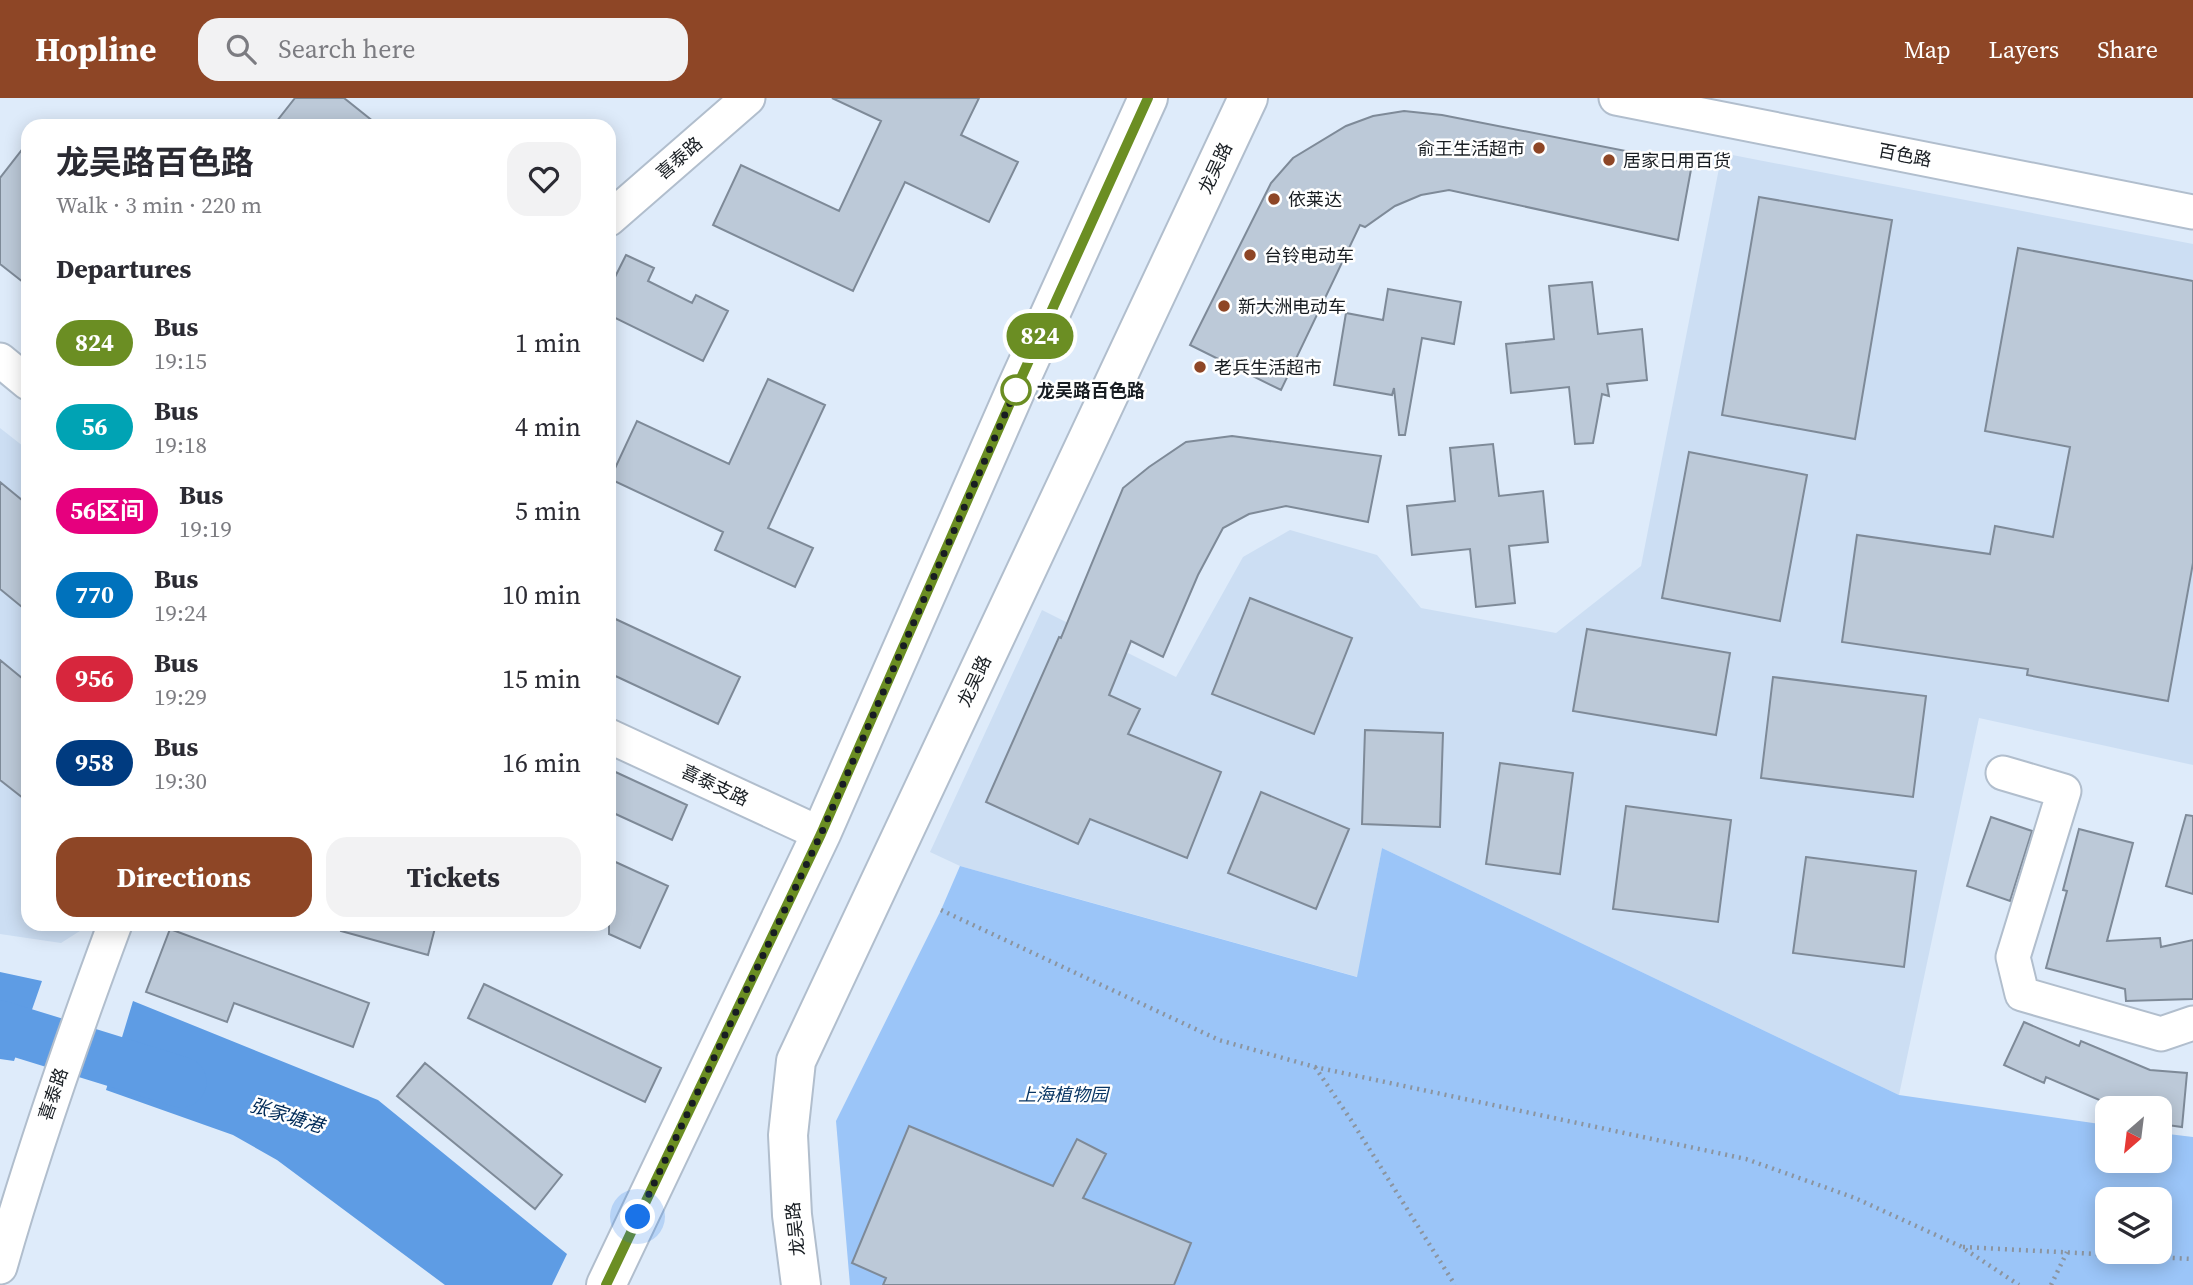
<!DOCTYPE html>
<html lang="en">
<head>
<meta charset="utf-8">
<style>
  :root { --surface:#fff; --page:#f2f2f3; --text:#2b2b33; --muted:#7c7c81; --accent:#8e4626 }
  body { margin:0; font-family:"Source Serif 4","Noto Sans SC",serif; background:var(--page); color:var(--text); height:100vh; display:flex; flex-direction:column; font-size:26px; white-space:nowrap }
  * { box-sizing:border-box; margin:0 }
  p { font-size:23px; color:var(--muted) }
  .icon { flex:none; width:38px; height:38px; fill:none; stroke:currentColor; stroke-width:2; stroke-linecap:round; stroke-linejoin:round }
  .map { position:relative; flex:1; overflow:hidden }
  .panel { position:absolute; left:21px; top:21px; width:595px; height:812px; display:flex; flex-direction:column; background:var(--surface); border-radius:21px; box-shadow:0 4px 18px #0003 }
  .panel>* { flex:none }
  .badge { padding:0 14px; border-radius:23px; font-size:24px; line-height:46px }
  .needle { width:46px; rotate:208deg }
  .tools { position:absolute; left:2095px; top:998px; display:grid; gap:14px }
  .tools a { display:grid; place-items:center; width:77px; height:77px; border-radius:14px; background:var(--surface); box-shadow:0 4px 18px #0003; font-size:35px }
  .you { position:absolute; width:35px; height:35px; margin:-18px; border:5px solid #fff; border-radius:50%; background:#1a73e8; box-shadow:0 0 0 10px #1a73e833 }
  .map>.badge { position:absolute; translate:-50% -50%; box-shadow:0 0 0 4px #fff }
  h2 { padding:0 35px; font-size:26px; line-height:63px }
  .round { display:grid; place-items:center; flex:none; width:74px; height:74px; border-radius:21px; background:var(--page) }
  .overview { display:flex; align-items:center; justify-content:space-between; height:119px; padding:0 35px }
  h1 { font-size:33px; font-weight:700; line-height:52px }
  .action { display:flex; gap:14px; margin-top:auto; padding:14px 35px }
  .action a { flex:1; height:80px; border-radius:21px; background:var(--accent); color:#fff; font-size:28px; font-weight:700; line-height:80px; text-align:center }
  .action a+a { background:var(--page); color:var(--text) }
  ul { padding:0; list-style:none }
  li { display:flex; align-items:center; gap:21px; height:84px; padding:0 35px }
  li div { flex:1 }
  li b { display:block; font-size:26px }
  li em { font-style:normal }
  li .badge { min-width:77px; font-weight:700; text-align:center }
  header { display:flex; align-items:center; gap:42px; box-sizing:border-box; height:98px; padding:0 35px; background:var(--accent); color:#fff }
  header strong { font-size:33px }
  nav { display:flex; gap:38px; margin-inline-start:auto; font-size:24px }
  .search { width:490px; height:63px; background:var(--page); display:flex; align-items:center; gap:18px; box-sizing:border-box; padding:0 24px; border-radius:21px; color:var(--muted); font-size:26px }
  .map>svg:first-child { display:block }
  .built { fill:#ccdef3 }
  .green { fill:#9bc5f8; fill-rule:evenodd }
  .water { fill:#5e9ce4 }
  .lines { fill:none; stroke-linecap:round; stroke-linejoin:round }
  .river { stroke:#5e9ce4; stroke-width:51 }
  .building { fill:#bcc9d8; stroke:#7e8a98; stroke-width:2 }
  .minor-casing { stroke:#b1becd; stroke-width:37 }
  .major-casing { stroke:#b1becd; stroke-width:42 }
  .path { stroke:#8b949f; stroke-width:4.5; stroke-dasharray:2 5; stroke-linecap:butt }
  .minor { stroke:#fff; stroke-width:33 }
  .major { stroke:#fff; stroke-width:38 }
  .line-casing { stroke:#fff; stroke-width:16 }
  .line { stroke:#6b8e23; stroke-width:10 }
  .walk { stroke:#181d22; stroke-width:7; stroke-dasharray:0 12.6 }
  .poi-dot { fill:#8e4626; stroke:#fff; stroke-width:2.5 }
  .stop-dot { fill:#fff; stroke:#6b8e23; stroke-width:3.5 }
  .labels { text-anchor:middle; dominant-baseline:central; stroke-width:5; stroke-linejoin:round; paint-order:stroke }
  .poi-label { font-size:18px; fill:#181d22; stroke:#fff; text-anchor:start }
  .street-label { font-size:18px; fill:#181d22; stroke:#fff }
  .stop-label { font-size:18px; font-weight:bold; fill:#181d22; stroke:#fff; text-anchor:start }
  .park-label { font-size:18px; font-style:italic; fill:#093664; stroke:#fff }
  .water-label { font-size:19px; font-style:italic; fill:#002b58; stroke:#fff }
</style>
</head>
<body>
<header>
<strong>Hopline</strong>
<div class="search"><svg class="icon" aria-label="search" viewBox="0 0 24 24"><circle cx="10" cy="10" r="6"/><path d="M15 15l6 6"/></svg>Search here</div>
<nav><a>Map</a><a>Layers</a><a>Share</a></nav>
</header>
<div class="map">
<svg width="2193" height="1187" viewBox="0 0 2193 1187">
  <rect width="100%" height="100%" fill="#deebfa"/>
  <path class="built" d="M 1722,55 L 2193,146 L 2193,667 L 1979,620 L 1899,997 L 1382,750 L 1358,879 L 960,768 L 930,754 L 1042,512 L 1176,579 L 1243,459 L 1290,432 L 1377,457 L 1421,510 L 1556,535 L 1641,468 Z
    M 0,330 L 28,352 L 28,826 L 85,826 L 83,831 L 61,845 L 0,836 Z"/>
  <path class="green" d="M 1382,750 L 1899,997 L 2107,1027 L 2107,1062 L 2160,1062 L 2160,1035 L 2193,1039 L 2193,1187 L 850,1187 L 836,1023 L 941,812 L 960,768 L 1357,879 ZM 2107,1101 L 2160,1101 L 2160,1153 L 2107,1153 Z"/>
  <path class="water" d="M 0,874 L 42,883 L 14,963 L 0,961 Z
    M 133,903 L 378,1002 L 567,1156 L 552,1187 L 445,1187 L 277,1062 L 233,1037 L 106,992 Z"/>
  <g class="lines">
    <path class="river" d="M 0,928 L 181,984"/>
  </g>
  <path class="building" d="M 295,0 L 344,0 L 379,28 L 273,28 Z
    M 832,0 L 979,0 L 961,37 L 1018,64 L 989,124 L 905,84 L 853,193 L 713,127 L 741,67 L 839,113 L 881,23 Z
    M 1404,13 L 1442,17 L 1692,66 L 1678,142 L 1449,92 L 1421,97 L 1395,108 L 1365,129 L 1360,127 L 1281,292 L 1190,247 L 1271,85 L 1293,60 L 1346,28 L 1373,18 Z
    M 28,44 L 28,188 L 0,166 L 0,80 Z
    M 1759,99 L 1892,122 L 1855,341 L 1722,317 Z
    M 2018,150 L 2193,183 L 2193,465 L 2168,603 L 2027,577 L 2028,571 L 1842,544 L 1857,437 L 1990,456 L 1995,428 L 2053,439 L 2070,349 L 1985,333 Z
    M 626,157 L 654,170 L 648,183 L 692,205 L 696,197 L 728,213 L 703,263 L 609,217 L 609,191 Z
    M 1592,184 L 1598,236 L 1642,231 L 1647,282 L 1607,286 L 1609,298 L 1602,296 L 1593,345 L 1575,346 L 1569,289 L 1511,295 L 1506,246 L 1554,241 L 1549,188 Z
    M 1388,191 L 1461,204 L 1454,246 L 1422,240 L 1405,337 L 1399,337 L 1394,290 L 1392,297 L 1334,287 L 1346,215 L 1383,222 Z
    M 768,281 L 825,307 L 768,430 L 813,450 L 795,489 L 715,452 L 723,434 L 610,381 L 637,323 L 729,366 Z
    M 1232,338 L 1381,358 L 1368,424 L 1286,408 L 1249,416 L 1223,430 L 1198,477 L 1163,559 L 1131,543 L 1109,597 L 1140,611 L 1128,636 L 1221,674 L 1187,760 L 1090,721 L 1078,746 L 986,704 L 1059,539 L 1061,540 L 1123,390 L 1149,369 L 1186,344 Z
    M 1493,346 L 1499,398 L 1543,393 L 1548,444 L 1509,448 L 1515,505 L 1476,509 L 1470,451 L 1412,457 L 1407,408 L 1455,403 L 1450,350 Z
    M 1689,354 L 1807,377 L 1780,523 L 1662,500 Z
    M 0,384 L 28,407 L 28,514 L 0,491 Z
    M 1250,500 L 1352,540 L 1314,636 L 1212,596 Z
    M 609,518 L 740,579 L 718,626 L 609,575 Z
    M 1587,531 L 1730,555 L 1716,637 L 1573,613 Z
    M 0,562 L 28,585 L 28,704 L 0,682 Z
    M 1773,579 L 1926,598 L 1913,699 L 1761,680 Z
    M 1365,632 L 1443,635 L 1440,729 L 1362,726 Z
    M 1500,665 L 1573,675 L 1560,776 L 1486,766 Z
    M 609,671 L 687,707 L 672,742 L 609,713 Z
    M 1261,694 L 1349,731 L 1316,811 L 1228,775 Z
    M 1626,708 L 1731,722 L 1718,824 L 1613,811 Z
    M 2186,717 L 2193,718 L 2193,796 L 2166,788 Z
    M 1991,719 L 2032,733 L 2010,803 L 1967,788 Z
    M 2079,731 L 2133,745 L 2107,843 L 2160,840 L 2161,849 L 2193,842 L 2193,901 L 2126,903 L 2125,891 L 2046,870 L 2067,793 L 2063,792 Z
    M 1806,759 L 1916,773 L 1904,869 L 1793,855 Z
    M 609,761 L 668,788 L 640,850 L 609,836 Z
    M 342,826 L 436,826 L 428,857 L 341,833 Z
    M 170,831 L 369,905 L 353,949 L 234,905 L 227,924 L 146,894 Z
    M 484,886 L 661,970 L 645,1004 L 468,920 Z
    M 2024,924 L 2079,948 L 2081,943 L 2150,972 L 2187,975 L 2182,1029 L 2160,1026 L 2160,1010 L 2118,1010 L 2046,979 L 2044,985 L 2004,967 Z
    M 425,965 L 562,1077 L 535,1111 L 397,998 Z
    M 909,1028 L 1053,1088 L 1077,1041 L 1106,1056 L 1083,1100 L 1191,1145 L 1174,1187 L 883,1187 L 886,1180 L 852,1165 Z"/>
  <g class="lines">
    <g class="minor-casing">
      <path id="minor" d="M 1616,0 L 2193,114
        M 609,121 L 748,0
        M 0,262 L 28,285
        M 609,638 L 821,736
        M 2003,675 L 2064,693 L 2013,859 L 2022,896 L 2161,936 L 2193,925
        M 0,1169 C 33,1053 73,939 115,826"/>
    </g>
    <g class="major-casing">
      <path id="major" d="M 606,1187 L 821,736 L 1017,289 L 1148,0
        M 801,1187 L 792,1117 L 788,1037 L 796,963 L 1248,0"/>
    </g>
    <path class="path" d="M 941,812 L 1219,942 L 1315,969 L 1746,1061 L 1855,1100 L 1960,1148 L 2019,1187
      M 1315,969 L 1351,1022 L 1455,1187
      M 1963,1149 L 2193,1161
      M 2051,1187 L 2067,1154"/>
    <use href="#minor" class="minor"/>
    <use href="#major" class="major"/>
  </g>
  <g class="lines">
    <g class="line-casing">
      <path id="line" d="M 606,1187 L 821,736 L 1017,289 L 1148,0"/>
    </g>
    <use href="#line" class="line"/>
    <path class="walk" d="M 638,1119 L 821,736 L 1017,289 L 1016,292"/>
  </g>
  <g class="poi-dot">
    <circle cx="1539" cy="50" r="7"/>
    <circle cx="1609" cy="62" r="7"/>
    <circle cx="1274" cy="101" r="7"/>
    <circle cx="1250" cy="157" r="7"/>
    <circle cx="1224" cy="208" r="7"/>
    <circle cx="1200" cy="269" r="7"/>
  </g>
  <circle class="stop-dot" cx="1016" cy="292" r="14"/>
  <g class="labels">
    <g class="poi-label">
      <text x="1525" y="50" text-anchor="end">俞王生活超市</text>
      <text x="1623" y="62">居家日用百货</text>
      <text x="1288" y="101">依莱达</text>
      <text x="1264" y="157">台铃电动车</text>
      <text x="1238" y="208">新大洲电动车</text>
      <text x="1214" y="269">老兵生活超市</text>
    </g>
    <g class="street-label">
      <text transform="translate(1905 57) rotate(11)">百色路</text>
      <text transform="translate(679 60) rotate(-41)">喜泰路</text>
      <text transform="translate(1215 70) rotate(-65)">龙吴路</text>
      <text transform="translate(974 583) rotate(-65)">龙吴路</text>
      <text transform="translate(715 687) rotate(25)">喜泰支路</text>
      <text transform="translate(53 996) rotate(-71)">喜泰路</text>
      <text transform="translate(795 1131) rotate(-96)">龙吴路</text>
    </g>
    <g class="stop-label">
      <text x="1037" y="292">龙吴路百色路</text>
    </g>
    <g class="park-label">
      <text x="1063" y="996">上海植物园</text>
    </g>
    <g class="water-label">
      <text transform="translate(287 1017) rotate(17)">张家塘港</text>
    </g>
  </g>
</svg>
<div class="tools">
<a><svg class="needle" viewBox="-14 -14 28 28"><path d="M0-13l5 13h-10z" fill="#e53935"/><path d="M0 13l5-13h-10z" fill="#7c7c81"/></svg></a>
<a><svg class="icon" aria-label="layers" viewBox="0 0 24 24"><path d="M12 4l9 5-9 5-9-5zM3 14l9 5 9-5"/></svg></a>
</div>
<div class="you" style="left:638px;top:1119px"></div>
<b class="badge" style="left:1040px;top:238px;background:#6b8e23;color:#fff">824</b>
<section class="panel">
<div class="overview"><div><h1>龙吴路百色路</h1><p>Walk · 3 min · 220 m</p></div><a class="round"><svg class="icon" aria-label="heart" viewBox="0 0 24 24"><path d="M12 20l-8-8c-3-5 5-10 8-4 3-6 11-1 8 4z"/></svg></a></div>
<h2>Departures</h2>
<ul>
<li><span class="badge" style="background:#6b8e23;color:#fff">824</span><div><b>Bus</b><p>19:15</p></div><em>1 min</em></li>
<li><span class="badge" style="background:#00a3b4;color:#fff">56</span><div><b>Bus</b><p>19:18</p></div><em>4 min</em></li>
<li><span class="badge" style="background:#e6007e;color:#fff">56区间</span><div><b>Bus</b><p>19:19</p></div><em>5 min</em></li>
<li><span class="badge" style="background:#0072bc;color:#fff">770</span><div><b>Bus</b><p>19:24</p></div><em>10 min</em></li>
<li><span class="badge" style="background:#d7263d;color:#fff">956</span><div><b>Bus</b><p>19:29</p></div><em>15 min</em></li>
<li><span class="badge" style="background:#003b80;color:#fff">958</span><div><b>Bus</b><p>19:30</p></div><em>16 min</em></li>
</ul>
<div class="action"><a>Directions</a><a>Tickets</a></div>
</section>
</div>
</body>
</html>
